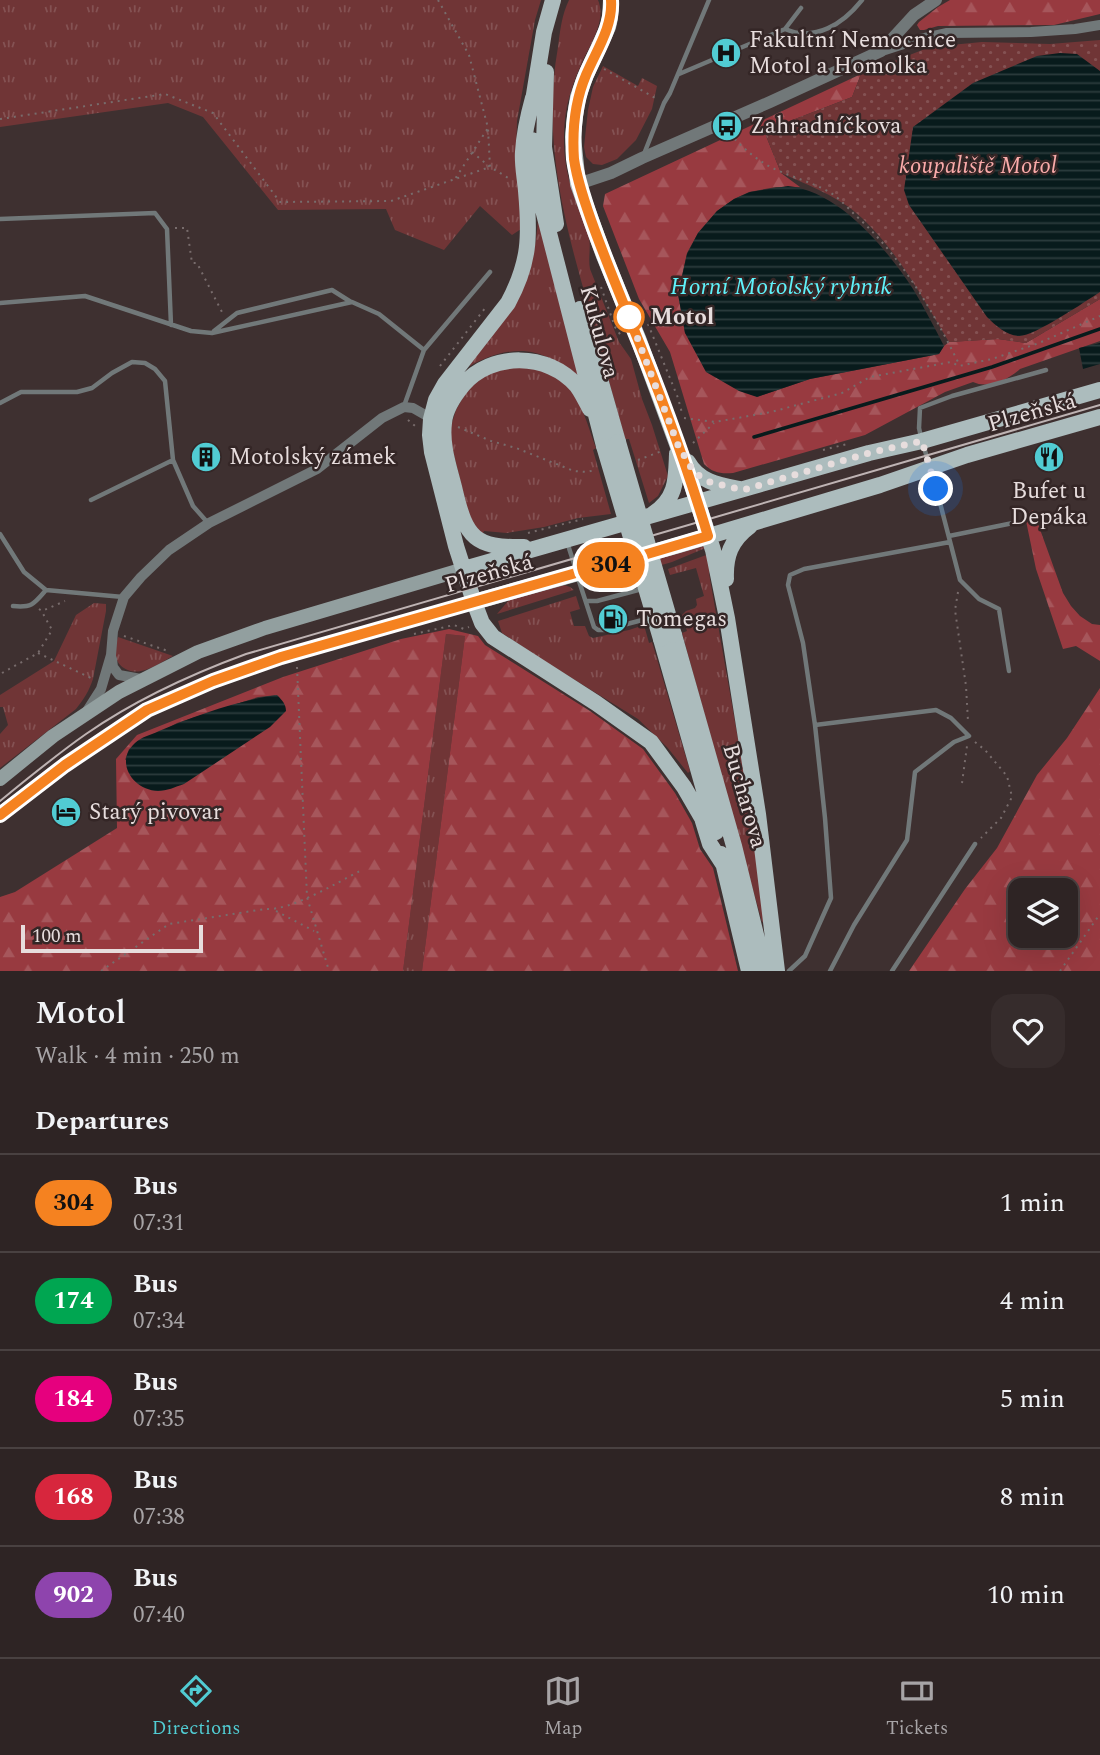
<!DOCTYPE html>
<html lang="en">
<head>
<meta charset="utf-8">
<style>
  :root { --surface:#2e2424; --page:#362c2c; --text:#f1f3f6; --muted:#a7a4a6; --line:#494141; --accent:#51ccd3 }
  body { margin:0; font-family:Spectral,serif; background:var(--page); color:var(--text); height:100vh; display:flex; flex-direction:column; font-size:26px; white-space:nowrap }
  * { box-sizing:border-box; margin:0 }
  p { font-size:23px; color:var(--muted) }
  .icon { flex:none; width:38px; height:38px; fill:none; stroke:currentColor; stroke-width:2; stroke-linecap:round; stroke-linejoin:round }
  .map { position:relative; height:971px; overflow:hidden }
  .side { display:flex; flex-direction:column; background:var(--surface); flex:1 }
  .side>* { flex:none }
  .badge { padding:0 14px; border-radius:23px; font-size:24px; line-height:46px }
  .fabs { position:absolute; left:1008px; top:878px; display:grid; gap:14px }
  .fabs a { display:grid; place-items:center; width:70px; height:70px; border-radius:14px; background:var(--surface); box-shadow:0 7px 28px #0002,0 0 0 2px var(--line); font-size:35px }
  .scale { position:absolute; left:21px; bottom:18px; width:182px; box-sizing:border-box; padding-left:7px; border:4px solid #e7dddd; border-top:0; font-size:19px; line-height:24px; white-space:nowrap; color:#e7dddd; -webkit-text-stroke:5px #342626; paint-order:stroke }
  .you { position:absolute; width:35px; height:35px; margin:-18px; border:5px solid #fff; border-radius:50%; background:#1a73e8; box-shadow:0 0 0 10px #1a73e833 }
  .map>.badge { position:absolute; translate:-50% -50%; box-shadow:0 0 0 4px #fff }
  h2 { padding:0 35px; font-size:26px; line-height:63px }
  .round { display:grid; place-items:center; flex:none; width:74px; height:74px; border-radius:21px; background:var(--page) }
  .overview { display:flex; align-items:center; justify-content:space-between; height:119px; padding:0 35px }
  h1 { font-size:33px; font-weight:600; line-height:52px }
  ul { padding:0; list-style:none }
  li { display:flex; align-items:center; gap:21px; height:98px; padding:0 35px; border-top:2px solid var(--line) }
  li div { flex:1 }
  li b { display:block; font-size:26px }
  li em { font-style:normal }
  li .badge { min-width:77px; font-weight:700; text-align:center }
  .tab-bar { display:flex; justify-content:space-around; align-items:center; height:98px; border-top:2px solid var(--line); background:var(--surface); font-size:19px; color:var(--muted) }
  .tab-bar a { display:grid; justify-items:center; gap:4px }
  .tab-bar .selected { color:var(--accent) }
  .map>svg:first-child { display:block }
  .grass { fill:url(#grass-tufts) }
  .forest { fill:url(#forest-firs); fill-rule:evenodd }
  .park { fill:url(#park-dots) }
  .water { fill:url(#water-rules) }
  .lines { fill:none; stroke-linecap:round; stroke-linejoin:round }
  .stream { stroke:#081b1c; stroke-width:3.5 }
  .path { stroke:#786c6c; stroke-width:2; stroke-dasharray:2 5; stroke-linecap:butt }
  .service { stroke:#717879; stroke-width:4.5 }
  .minor { stroke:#717879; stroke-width:10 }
  .tertiary { stroke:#717879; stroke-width:12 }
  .secondary { stroke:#929f9f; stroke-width:14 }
  .primary { stroke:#acbcbd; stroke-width:16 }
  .tram { stroke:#beb3b3; stroke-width:2 }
  .primary-bridge { stroke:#acbcbd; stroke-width:16 }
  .line-casing { stroke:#fff; stroke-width:16 }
  .line { stroke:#f58220; stroke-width:10 }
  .walk { stroke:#e7dddd; stroke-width:7; stroke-dasharray:0 12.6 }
  .stop-dot { fill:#fff; stroke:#f58220; stroke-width:3.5 }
  .labels { text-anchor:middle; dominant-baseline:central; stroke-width:5; stroke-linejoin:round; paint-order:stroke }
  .poi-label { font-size:23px; fill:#e7dddd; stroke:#342626; text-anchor:start }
  .park-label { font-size:23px; font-style:italic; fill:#faabaa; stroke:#342626 }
  .stop-label { font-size:23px; font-weight:bold; fill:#e7dddd; stroke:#342626; text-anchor:start }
  .street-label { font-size:23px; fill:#e7dddd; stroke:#342626 }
  .water-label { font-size:24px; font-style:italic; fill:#5ff2fa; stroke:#342626 }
</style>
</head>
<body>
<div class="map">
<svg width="1100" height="971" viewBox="0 0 1100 971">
  <defs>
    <pattern id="grass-tufts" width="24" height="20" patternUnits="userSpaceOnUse" patternTransform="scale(1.75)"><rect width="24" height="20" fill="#703536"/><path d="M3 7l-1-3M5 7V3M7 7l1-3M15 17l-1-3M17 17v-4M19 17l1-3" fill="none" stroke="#845253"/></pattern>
    <pattern id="forest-firs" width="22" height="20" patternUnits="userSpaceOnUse" patternTransform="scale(1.75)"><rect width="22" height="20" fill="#983a40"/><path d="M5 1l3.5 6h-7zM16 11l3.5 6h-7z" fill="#a6565b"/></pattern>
    <pattern id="park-dots" width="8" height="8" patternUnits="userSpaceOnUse" patternTransform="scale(1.75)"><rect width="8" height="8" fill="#703536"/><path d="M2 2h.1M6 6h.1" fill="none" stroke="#845253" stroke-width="1.8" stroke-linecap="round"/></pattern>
    <pattern id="water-rules" width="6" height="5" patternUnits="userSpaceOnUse" patternTransform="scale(1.75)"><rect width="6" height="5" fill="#081b1c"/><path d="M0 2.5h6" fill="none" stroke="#2c3c3d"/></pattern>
  </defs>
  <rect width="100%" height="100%" fill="#3e3030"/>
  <path class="grass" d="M 0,0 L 541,0 L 535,20 L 517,121 L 516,155 L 524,227 L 512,235 L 480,206 L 444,250 L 395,230 L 386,209 L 278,210 L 203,117 L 168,103 L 0,127 Z
    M 569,0 L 598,0 C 607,21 589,46 581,65 C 575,78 570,92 567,106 C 562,132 563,161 571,186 C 575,203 587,220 589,237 C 591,248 588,258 590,269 L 619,342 L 631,359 L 642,399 L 652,425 L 668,476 L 658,496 L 649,503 L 629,439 L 625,439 C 613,395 600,350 588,305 C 563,218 542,137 558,47 C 560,31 562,14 569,0 Z
    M 603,66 L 638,86 L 642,78 L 657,86 L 652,109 L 636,140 L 617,159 L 602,165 L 593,164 L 586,157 L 584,147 L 588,110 L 593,87 Z
    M 538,219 L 584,381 C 573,374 562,365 551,359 C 524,344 495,352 470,366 L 469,364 L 518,300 C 531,274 536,247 538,219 Z
    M 507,367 C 516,368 526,367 535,369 C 578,379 583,413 596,448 L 593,450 L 611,514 L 578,518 L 544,527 L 507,533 L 484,531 L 482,536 L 471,524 L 451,443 L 450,429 L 456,410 L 467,390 L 485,375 Z
    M 706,545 L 708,547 L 672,562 L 589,586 L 591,580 L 597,576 Z
    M 709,554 L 712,570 L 709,573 L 711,585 L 752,819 L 765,921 L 762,922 L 682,633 L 687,631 L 682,615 L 686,611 L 695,608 L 697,605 L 696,599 L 704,596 L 696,568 L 670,575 L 668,569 Z
    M 564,585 L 570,587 L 574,590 L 497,614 L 509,600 Z
    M 576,596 L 580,609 L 570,612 L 574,626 L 585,626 L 589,636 L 593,638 L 629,630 L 644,625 L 649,643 L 652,642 L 690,771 L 688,773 L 667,747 L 638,719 L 546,662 L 502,633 L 498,621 Z
    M 94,603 L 106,604 L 106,611 L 93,679 C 89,691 84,699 76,709 L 0,768 L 0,734 L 8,725 L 3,707 L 0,707 L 0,695 L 54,661 L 76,615 Z
    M 446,634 L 465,636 L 422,971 L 403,971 Z
    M 118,637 L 173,656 C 163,661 152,669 141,671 C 127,674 113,664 115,648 C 115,645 117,641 118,637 Z"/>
  <path class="forest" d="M 950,0 L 1100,0 L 1100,14 L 1054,25 L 938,26 L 924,30 L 920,30 L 917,25 L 919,22 L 938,7 Z
    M 861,74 L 852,97 L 764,131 L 781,173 L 800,187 L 776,187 L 749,192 L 734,199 L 717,211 L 698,233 L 687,253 L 678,294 L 685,333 L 757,397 L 810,379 L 939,354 L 944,346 L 949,342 L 998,339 L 1026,343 L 1100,299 L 1100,341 L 1020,369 C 1008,380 988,389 973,382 L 945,392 L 865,435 L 733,473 C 721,474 713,473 704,464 L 670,352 L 639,299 L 603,206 L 605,194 Z
    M 1033,510 L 1063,593 L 1071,606 L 1080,616 L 1092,624 L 1100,625 L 1100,661 L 1076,646 L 1063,649 L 1036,569 L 1025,516 Z
    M 449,629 L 478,636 L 485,645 L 590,711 L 643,749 L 675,793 L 692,823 L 700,849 L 713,868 L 738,971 L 422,971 L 465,636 L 446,634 L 403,971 L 0,971 L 0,897 L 15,892 L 117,828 L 116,759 L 137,735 L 283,677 L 401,639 ZM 277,695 L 125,760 L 129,749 L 177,723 L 258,697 Z
    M 1100,688 L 1100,971 L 909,971 L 965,889 L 997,848 L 1037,775 L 1067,738 ZM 1020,891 L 1066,891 L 1066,936 L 1020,936 Z"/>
  <path class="park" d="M 1100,40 L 1100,299 L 1026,343 L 998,339 L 949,342 C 923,299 899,253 862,218 C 840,197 808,185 781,173 L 764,131 L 852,97 L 861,74 L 930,47 L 982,42 L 1050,44 Z"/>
  <path class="water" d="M 1060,53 L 1077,54 L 1100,71 L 1100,292 C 1086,301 1033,337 1019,336 C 1007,336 995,325 987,317 L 909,205 L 904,190 L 913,127 L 973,83 L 1037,56 Z
    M 788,186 C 839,191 886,248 913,289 C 924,307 934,327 944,346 L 939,354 L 810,379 L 757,397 L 739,391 L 706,372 L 685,333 L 678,294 L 687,254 L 698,233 L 717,211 L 734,199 L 750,192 Z
    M 1100,343 L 1100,364 L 1083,369 L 1079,348 Z
    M 277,695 C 282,700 286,704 286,711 L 270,727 L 184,784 C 175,787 167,791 158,791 C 133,790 114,762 135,743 C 141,737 151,735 159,731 C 194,716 239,700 277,695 Z"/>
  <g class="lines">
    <path class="stream" d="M 754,437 L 992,367 L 1100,329"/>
    <path class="path" d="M 438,0 L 469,55 L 488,128 L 455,179
      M 604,69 L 657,99
      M 0,119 L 165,94 L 213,113 L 280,202 L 391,201 L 490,167 L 488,128
      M 730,134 C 741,146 753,157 767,165 C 786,176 811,181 831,193 C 840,199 848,208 855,215 C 901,256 932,309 959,364
      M 472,152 L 490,167 L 510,179
      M 175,228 L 187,228 L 192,263 L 197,263 L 223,314
      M 601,287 L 615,327 L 622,337
      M 648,324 L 678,398 L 682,413
      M 440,366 L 486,307
      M 684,418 L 715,422 L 771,412 L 842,393 L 870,377 L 951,362 L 959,366 L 992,359 L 1039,343 L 1100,316
      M 408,420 L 415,426 L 416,429
      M 458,427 L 491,441 L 516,448 L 574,471 L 587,472 L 595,470
      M 693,443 L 714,423
      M 823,450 L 847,444
      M 638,460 L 662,451
      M 528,533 L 583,519
      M 958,592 L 955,610 L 966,686 L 968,721
      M 39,609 L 42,611 L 65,601
      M 414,634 L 454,625 L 464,629 L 469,627
      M 124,636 L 168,651
      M 38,653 L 93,679
      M 297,667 L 307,897 L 329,971
      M 2,673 L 38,653 L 52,630 L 42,612
      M 975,742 L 985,750 L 1007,776 L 1012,797 L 1001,818 L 981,838
      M 962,783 L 967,746
      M 276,911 L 314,931
      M 101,971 L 169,924 L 265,909 C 291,911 336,883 360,871
      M 1060,971 L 1100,914"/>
    <path class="service" d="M 785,29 C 815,42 843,24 862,0
      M 679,74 L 785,29 L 801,8
      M 644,154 L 664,103 L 670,93 L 709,0
      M 0,219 L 155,213 L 167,229 L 171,325
      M 0,303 L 85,296 L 191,331 L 212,333 L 352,302 L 379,314 L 424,350
      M 214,331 L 237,313 L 332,290 L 351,302
      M 0,403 L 21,392 L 77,392 L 92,388 L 112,373 L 132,362 L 145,363 L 155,369 L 165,381 L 173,460
      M 404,406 L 424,350 L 490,272
      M 921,437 L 919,428 L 920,408 L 952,396 L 1046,370
      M 923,445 L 929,463
      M 932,472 L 960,580 L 979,599 L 999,609 L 1009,671
      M 91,500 L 173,460 L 193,506 L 208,523
      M 0,534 L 24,572 L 46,590 L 123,597
      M 949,536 L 1013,523
      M 568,545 L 576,570
      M 578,578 L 594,627 L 598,630 L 604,630 L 650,618
      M 586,601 L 597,601 L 642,589
      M 13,606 C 32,608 34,604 46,590
      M 815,725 L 803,643 L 788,585 L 790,575 L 804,569 L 950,542
      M 789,971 L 805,956 L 831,898 L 825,818 L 815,725 L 936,710 L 951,718 L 969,736 L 954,742 L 915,772 L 907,840 L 854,925 L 830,971
      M 892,971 L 975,844"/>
    <path class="minor" d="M 882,51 L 916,40 L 947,33 L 1031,32 L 1075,29 L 1100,25
      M 112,659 L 113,667 L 119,675 L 141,679
      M 87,711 L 101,689 L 111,655 L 113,631 L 124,597 L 141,577 L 169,550 L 209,523 L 317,469 L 382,418 L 404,407 L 413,408 L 434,420"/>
    <path class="tertiary" d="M 578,184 L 611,173 L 642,158 L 770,102 L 881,51 L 914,15 L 936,0"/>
    <path class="secondary" d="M 0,779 L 53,736 L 119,692 L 198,652 L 265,628 L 464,569
      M 0,814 L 65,765 L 147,710 L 213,681 L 281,657 L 474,602"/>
    <path class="primary" d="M 611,0 L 610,18 L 608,27 L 585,77 L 578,97 L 575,116 L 573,137 L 578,184 L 604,256 L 638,338 L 691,482 L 713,550 L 727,618 L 758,814 L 777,971
      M 546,72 L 544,147 L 556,224
      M 533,98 C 528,116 524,134 523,152 C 522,165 525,178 526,191 C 530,236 530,262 508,303 L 445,384 L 436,400 L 431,419 L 430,435 L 432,452 L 456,546 L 474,602 L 482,623 L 493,637 L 596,703 L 651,742 L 684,787 L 702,818 L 710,844 L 723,864
      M 532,107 L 544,32 L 553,0
      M 532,140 L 541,202 L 604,446
      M 580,309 L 618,442
      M 688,462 C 699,482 719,485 740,489
      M 653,514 C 677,498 676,479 677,454
      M 524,547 C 475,548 466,538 455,491 C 450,470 441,446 444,423 C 445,409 454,396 463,385 C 491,352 548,352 577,386 C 582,393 586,401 590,409
      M 464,569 L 869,453 L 922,441 L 1100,390
      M 726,579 C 725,556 731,540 750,526
      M 474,602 L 679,545 L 880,485 L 967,455 L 1100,417
      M 674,635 L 734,846 L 765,971
      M 661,639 L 716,832
      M 721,854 L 749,971"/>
    <path class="tram" d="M 0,801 C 28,778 56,755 86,734 C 135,700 189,675 246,654 L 1100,405"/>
    <path class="primary-bridge" d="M 618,442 L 674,635
      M 604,446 L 661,639"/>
  </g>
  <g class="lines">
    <g class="line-casing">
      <path id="line" d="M 0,815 L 65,765 L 147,710 L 213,681 L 281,657 L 576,573 L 610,565 L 708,536 C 686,463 659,390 630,320 C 617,287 603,254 591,220 C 584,200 577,180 574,159 C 572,130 575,101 586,75 C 596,51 613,27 611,0"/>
    </g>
    <use href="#line" class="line"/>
    <path class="walk" d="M 629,317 L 629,316 L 678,445 L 692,469 L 698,475 L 710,482 L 743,490 L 869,453 L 922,441 L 936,489"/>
  </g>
  <defs>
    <g id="hospital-disc" transform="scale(1.575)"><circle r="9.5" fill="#51ccd3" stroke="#342626"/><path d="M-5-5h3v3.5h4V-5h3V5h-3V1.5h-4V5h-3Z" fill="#111"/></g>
    <g id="bus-disc" transform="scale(1.575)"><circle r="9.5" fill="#51ccd3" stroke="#342626"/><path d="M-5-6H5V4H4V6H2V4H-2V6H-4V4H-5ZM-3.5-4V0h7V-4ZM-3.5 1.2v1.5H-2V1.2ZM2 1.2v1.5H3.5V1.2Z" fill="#111"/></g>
    <g id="building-disc" transform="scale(1.575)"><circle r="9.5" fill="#51ccd3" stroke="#342626"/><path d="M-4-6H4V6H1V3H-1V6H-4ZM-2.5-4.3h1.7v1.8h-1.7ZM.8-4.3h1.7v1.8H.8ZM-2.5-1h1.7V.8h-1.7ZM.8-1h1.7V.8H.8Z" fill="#111"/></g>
    <g id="restaurant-disc" transform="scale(1.575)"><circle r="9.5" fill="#51ccd3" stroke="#342626"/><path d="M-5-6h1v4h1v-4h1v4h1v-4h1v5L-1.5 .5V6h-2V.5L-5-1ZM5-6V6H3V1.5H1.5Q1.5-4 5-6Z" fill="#111"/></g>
    <g id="fuel-disc" transform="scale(1.575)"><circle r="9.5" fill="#51ccd3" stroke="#342626"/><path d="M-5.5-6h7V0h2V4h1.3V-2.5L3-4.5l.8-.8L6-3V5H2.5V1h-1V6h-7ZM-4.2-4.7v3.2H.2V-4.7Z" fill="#111"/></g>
    <g id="hotel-disc" transform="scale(1.575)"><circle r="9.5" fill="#51ccd3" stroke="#342626"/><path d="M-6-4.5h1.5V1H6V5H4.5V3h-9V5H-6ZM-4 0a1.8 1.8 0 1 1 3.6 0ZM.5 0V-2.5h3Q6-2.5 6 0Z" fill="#111"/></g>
  </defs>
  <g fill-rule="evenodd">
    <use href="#hospital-disc" x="726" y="53"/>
    <use href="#bus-disc" x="727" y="126"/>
    <use href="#building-disc" x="206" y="457"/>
    <use href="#restaurant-disc" x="1049" y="457"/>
    <use href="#fuel-disc" x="613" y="619"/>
    <use href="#hotel-disc" x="66" y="812"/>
  </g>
  <circle class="stop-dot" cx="629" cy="317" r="14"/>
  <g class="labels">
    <g class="poi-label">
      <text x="749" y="40">Fakultní Nemocnice<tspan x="749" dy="26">Motol a Homolka</tspan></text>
      <text x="750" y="126">Zahradníčkova</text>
      <text x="229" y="457">Motolský zámek</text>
      <text x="1049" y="491" text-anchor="middle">Bufet u<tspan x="1049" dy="26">Depáka</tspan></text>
      <text x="636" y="619">Tomegas</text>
      <text x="89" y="812">Starý pivovar</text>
    </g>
    <g class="park-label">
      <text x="978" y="166">koupaliště Motol</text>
    </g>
    <g class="stop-label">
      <text x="650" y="317">Motol</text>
    </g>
    <g class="street-label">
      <text transform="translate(599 332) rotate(75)">Kukulova</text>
      <text transform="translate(1032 413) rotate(-16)">Plzeňská</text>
      <text transform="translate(489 574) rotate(-16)">Plzeňská</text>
      <text transform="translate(744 796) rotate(74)">Bucharova</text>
    </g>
    <g class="water-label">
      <text x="781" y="287">Horní Motolský rybník</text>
    </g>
  </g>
</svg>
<div class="fabs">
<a><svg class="icon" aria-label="layers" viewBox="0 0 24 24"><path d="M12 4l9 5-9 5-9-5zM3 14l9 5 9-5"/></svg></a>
</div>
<div class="scale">100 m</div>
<div class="you" style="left:936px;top:489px"></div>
<b class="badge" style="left:611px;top:565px;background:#f58220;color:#111">304</b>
</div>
<section class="side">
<div class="overview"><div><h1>Motol</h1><p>Walk · 4 min · 250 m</p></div><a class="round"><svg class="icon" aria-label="heart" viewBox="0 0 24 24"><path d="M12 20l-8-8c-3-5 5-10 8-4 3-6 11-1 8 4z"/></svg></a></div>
<h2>Departures</h2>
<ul>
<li><span class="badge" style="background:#f58220;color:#111">304</span><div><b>Bus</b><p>07:31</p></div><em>1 min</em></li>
<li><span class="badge" style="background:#00a651;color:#fff">174</span><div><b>Bus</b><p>07:34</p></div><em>4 min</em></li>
<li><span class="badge" style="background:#e6007e;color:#fff">184</span><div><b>Bus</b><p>07:35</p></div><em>5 min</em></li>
<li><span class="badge" style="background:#d7263d;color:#fff">168</span><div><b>Bus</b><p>07:38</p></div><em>8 min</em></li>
<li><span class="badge" style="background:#8e44ad;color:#fff">902</span><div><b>Bus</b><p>07:40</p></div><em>10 min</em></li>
</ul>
</section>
<nav class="tab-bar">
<a class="selected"><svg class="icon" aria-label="directions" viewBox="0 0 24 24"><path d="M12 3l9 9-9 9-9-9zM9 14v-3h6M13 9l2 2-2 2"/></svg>Directions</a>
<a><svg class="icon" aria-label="map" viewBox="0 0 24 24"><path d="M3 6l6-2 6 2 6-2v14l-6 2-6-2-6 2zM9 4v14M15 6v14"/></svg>Map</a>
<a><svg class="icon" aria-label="tickets" viewBox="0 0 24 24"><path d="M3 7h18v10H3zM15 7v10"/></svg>Tickets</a>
</nav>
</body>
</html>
